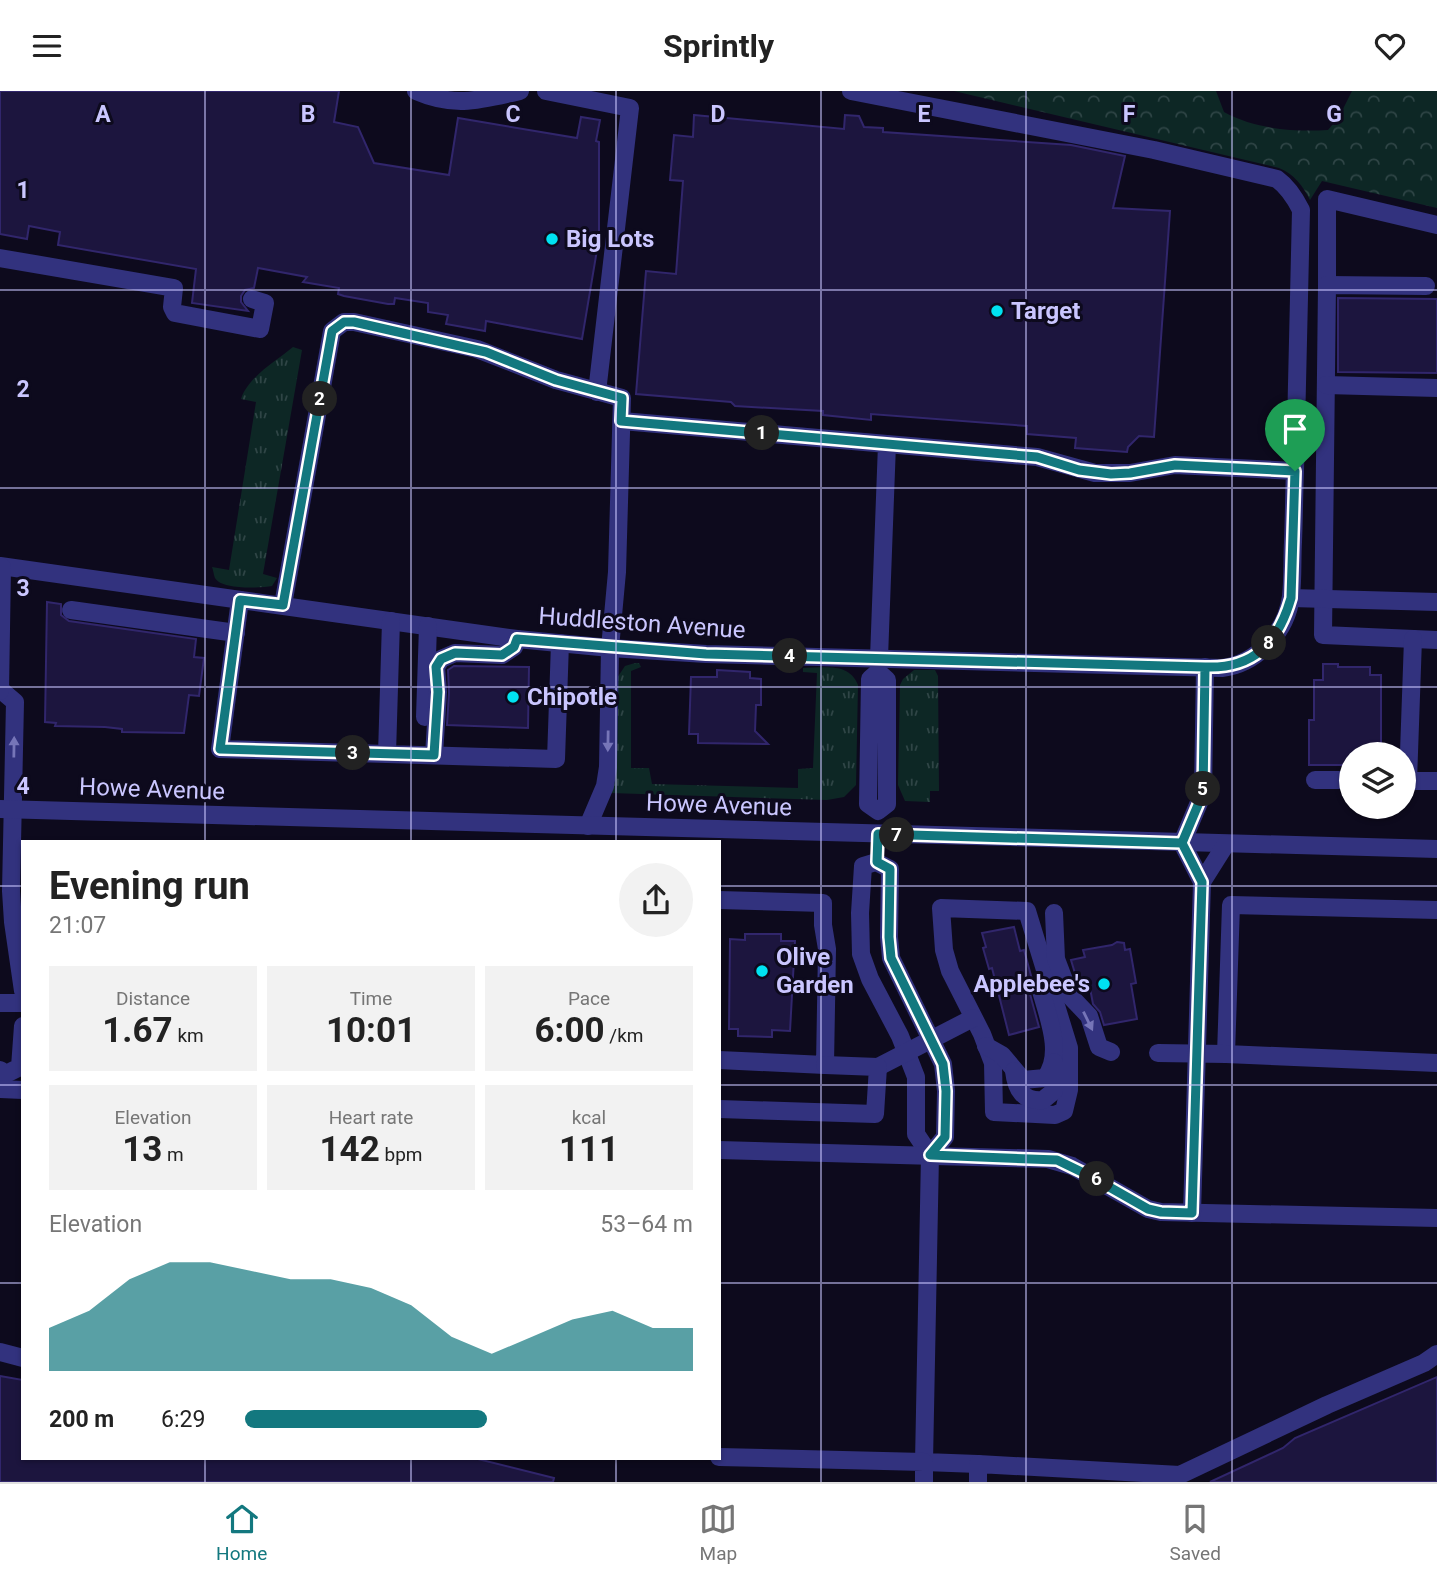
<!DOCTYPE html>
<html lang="en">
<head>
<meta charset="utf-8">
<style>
	:root { --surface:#fff; --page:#f2f2f2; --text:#222; --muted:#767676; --line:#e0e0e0; --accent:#13787f }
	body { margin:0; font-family:Roboto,sans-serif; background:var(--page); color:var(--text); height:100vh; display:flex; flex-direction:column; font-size:26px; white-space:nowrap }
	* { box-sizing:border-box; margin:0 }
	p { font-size:23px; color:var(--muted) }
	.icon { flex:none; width:38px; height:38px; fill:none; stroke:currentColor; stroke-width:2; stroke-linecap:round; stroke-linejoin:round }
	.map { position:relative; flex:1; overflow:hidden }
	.details { position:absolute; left:21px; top:749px; width:700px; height:620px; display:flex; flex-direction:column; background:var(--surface); border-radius:0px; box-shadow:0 2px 5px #0004 }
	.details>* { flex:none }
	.fabs { position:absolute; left:1339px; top:651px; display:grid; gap:14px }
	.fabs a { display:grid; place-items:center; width:77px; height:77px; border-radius:50%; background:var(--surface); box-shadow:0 2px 5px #0004; font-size:35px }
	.pin { position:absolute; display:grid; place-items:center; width:60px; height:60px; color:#fff; margin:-72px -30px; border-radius:50% 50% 50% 0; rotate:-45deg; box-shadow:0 0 7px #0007 }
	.pin .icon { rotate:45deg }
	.km { position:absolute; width:35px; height:35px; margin:-18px; border-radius:50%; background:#222; color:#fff; font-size:19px; line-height:35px; text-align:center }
	.round { display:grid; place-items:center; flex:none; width:74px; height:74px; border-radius:37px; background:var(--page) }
	.summary { display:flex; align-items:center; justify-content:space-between; height:119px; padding:0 28px }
	h1 { font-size:38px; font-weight:700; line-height:52px }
	.metrics { display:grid; grid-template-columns:repeat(3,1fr); gap:10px; height:119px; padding:7px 28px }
	.metrics div { display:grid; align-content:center; border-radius:0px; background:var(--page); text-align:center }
	.metrics b { font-size:35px; font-weight:700 }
	.metrics small { font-size:19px; font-weight:400 }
	.metrics p { font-size:19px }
	.chart { height:196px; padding:14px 28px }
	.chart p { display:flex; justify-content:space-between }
	.chart svg { width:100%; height:126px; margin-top:7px; fill:var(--accent); opacity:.7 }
	ul { padding:0 28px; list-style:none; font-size:23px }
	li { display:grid; grid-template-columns:112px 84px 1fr; align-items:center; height:52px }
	li i { height:18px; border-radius:9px; background:var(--accent) }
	header { display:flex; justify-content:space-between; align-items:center; height:91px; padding:0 28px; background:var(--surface); font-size:32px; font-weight:700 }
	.dock { display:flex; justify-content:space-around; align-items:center; height:98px; border-top:2px solid var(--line); background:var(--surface); font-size:19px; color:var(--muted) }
	.dock a { display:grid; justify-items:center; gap:4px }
	.dock .on { color:var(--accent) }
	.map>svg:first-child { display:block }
	.grass { fill:url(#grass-tufts) }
	.forest { fill:url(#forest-crowns) }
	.building { fill:#1c153e; stroke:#31266c; stroke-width:2 }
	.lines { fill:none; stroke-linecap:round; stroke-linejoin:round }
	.minor { stroke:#32327e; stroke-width:18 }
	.oneway { fill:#7675b8 }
	.route-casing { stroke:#fff; stroke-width:14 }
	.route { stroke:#13787f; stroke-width:9 }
	.grid { fill:none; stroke:#cac6ff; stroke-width:2; stroke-opacity:0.55 }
	.poi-dot { fill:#00e2f1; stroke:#0d0a1d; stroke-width:2.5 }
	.labels { text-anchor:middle; stroke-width:6; stroke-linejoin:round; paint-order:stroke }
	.poi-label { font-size:24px; font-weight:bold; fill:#cac6ff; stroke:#0d0a1d; text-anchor:start }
	.street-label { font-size:24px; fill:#cac6ff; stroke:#0d0a1d }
	.grid-label { font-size:23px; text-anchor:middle; font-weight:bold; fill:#cac6ff; stroke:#0d0a1d; stroke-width:6; stroke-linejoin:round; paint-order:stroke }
</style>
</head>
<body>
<header><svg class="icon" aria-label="menu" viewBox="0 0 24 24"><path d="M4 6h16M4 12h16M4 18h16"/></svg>Sprintly<svg class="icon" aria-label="heart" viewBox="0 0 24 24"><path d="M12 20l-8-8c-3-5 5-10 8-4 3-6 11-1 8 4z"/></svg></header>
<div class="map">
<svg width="1437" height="1391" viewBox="0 0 1437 1391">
	<defs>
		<pattern id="grass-tufts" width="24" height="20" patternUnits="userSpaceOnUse" patternTransform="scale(1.75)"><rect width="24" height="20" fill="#0d2725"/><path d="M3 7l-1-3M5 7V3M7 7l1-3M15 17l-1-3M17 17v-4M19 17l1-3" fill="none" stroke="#2f4546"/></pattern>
		<pattern id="forest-crowns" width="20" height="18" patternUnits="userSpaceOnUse" patternTransform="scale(1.75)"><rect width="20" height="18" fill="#0d2725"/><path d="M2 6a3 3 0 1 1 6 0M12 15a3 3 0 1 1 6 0" fill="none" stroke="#2f4546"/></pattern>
	</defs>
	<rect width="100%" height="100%" fill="#0d0a1d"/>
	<!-- grass -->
	<g class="grass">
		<path d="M 293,256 L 302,259 L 263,483 L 277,487 L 272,495 C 260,497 222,499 215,487 C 214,485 213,478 212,476 L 229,479 L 256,311 L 241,308 C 248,286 276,270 293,256 Z"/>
		<path d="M 635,572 L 639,572 L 641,576 L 631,580 L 631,677 L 649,677 L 652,693 L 798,697 L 798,678 L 813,677 L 817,582 L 803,581 L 803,577 C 824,577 849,571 858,594 L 856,694 L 844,706 L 827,709 L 611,702 L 615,590 L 625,575 Z"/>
		<path d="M 914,579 L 935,579 L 938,585 L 939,700 L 930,700 L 930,711 L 905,710 L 898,694 L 900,594 L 903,588 Z"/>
	</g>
	<!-- forest -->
	<path class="forest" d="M 954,0 L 1216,0 L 1224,21 C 1255,38 1293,41 1328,39 L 1339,26 L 1352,0 L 1437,0 L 1437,117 L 1322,90 L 1310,109 C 1303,95 1294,83 1279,77 Z"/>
	<!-- building -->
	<g class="building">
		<path d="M 0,0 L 339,0 L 334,31 L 358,36 L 374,72 L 449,84 L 458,27 L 577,47 L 581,26 L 600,29 L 596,50 L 599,51 L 599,147 L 582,248 L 486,230 L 485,240 L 446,233 L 448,224 L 428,221 L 428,212 L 395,207 L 394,213 L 388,213 L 344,205 L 338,203 L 339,197 L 303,191 L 307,186 L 258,177 L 254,197 L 245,199 L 241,205 L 241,211 L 248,220 L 192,212 L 196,178 L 58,154 L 60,141 L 29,135 L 27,148 L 0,143 Z"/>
		<path d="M 694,24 L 844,38 L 845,24 L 859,25 L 864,36 L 883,37 L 883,41 L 1071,54 L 1125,65 L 1113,117 L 1170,120 L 1154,346 L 1139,345 L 1128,356 L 1127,361 L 1075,357 L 1076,347 L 1027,343 L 1027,335 L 871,323 L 871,329 L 823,324 L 823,320 L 735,315 L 731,311 L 636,303 L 646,180 L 676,183 L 683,90 L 670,89 L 674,44 L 693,46 Z"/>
		<path d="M 1338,207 L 1437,208 L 1437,282 L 1338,281 Z"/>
		<path d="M 47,511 L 61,513 L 61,524 L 69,530 L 196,548 L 194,566 L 204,567 L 199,605 L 189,604 L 184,642 L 122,641 L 122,638 L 105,636 L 55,635 L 56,632 L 45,631 Z"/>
		<path d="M 1323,573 L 1338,573 L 1338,576 L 1370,576 L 1370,584 L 1381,584 L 1381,655 L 1364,655 L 1364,663 L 1351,663 L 1351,674 L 1309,674 L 1309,629 L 1314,629 L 1314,589 L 1323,589 Z"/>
		<path d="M 454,575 L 529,576 L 528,637 L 447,634 L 449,602 L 448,579 Z"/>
		<path d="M 717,579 L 750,581 L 750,587 L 761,588 L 761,614 L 756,614 L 755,640 L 768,653 L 698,652 L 698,643 L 689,643 L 691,586 L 717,586 Z"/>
		<path d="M 1014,836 L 1020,860 L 1024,859 L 1033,892 L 1030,903 L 1039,936 L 1009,944 L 992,877 L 989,878 L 983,857 L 986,856 L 982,842 Z"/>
		<path d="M 745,843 L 781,843 L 781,850 L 795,850 L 790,940 L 772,939 L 772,946 L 738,945 L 738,938 L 729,938 L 730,848 L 745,849 Z"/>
		<path d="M 1117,851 L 1124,852 L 1125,859 L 1130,858 L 1136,892 L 1131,893 L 1137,928 L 1104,934 L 1100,921 L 1093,913 L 1090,897 L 1080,899 L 1071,869 L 1085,866 L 1083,859 L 1112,854 Z"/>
		<path d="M 0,1285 L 23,1289 L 23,1367 L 474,1367 L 554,1387 L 553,1391 L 0,1391 Z"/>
		<path d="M 1437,1286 L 1437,1391 L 1210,1391 L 1283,1357 L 1295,1347 Z"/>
	</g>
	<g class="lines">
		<!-- minor -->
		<g class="minor">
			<path d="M 416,0 C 455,17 480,9 520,0"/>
			<path d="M 546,0 L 630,17 L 597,301"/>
			<path d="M 851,0 L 1154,59 L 1277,88 C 1288,96 1295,107 1301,119 L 1295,380"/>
			<path d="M 0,167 L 174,197 L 172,216 L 175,222 L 260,238 L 265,212 L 252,208"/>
			<path d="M 1327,194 L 1327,108 L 1437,134"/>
			<path d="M 1426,195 L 1327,194 L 1323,544 L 1437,549"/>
			<path d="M 1326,294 L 1437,297"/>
			<path d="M 622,330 L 887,353 L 879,567"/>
			<path d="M 0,475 L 517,548 L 610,557 L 706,563 L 1222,577 C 1257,573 1287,540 1291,505 C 1293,487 1292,468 1293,451 C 1294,427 1294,404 1295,380 L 1175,374 L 1130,382 L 1095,382 L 1037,366 L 887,353"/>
			<path d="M 1291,507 L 1437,511"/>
			<path d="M 240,509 L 220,658 L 387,663"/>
			<path d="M 283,514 L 332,240 L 344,231 L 354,231 L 477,258 L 556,289 L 622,307 L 617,481 L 610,557 L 608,676 L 605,695 L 588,735"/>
			<path d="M 71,519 L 236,542"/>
			<path d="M 391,530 L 387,663 L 556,668 L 560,552"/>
			<path d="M 1413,548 L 1408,690 L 1437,690"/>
			<path d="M 878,581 L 887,589 L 887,713 L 878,720 L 868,713 L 870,588 Z"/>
			<path d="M 1,599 L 15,611 L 11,800 L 13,831 L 23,900"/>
			<path d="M 0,600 L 2,476"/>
			<path d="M 425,626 L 428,535"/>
			<path d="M 434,664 L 438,601 L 436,576 L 441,568 L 455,562 L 502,564 L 514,556 L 517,548"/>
			<path d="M 1315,689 L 1351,689"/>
			<path d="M 0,718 L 1437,758"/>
			<path d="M 876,771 L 890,778 L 889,846 L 891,867 L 943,973 L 946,1000 L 945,1046 L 930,1064 L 916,1043 L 916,986 L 900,945 L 870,888 L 861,863 L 860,822 L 863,775 Z"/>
			<path d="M 1202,791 L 1226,753"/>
			<path d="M 719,809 L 823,812 L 823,834 L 827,858 L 825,974 L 719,969"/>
			<path d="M 941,817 L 1027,820 L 1069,957 L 1069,999 L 1064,1020 L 1055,1024 L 994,1021 L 993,972 L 982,943 L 950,880 L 944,859 Z"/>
			<path d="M 1437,819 L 1231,814 L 1226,963 L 1437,972"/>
			<path d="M 1054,822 L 1056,868 L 1070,905 L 1089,925 L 1099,956 L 1111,961"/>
			<path d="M 0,912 L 23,912"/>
			<path d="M 986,955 L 1002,964 L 1023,989 L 1045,987 C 1064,964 1048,926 1041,900"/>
			<path d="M 1158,962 L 1226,963"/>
			<path d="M 878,976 L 973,927"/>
			<path d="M 0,979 L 6,983 L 20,976 L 23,935"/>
			<path d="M 1014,980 C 1016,998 1023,1011 1043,1009 L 1054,1000 L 1054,971"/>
			<path d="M 0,998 L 23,999"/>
			<path d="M 719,1018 L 875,1023 L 878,976 L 825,974"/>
			<path d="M 719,1059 L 1048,1068 L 1072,1075 L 1148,1118 L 1161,1121 L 1437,1127"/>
			<path d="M 930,1064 L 924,1371 L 978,1373"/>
			<path d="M 1192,1122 L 1202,791 L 1182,752 L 1203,702 L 1205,576"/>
			<path d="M 0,1261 L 23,1267"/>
			<path d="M 719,1366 L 924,1371 L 924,1391"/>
			<path d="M 978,1391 L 978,1373 L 1180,1384 L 1327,1314 L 1424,1272 L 1437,1263"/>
		</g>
	</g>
	<!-- one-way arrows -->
	<defs><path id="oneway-solid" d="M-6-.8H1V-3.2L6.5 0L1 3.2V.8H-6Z" transform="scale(1.75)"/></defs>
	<g class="oneway">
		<use href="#oneway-solid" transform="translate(608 650) rotate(91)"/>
		<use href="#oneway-solid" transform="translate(14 656) rotate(-89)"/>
		<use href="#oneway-solid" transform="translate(1088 930) rotate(64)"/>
	</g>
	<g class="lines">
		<defs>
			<path id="route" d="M 1295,380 L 1175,374 L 1130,382 L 1111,383 L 1079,379 L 1037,366 L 621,330 L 622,307 L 556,289 L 486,261 L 354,231 L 344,231 L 332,240 L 283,514 L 240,509 L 220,658 L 434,664 L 438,601 L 436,576 L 441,568 L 455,562 L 502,564 L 514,556 L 517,548 L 706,563 L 1205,576 L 1203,702 L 1182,752 L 1202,791 L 1192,1122 L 1161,1121 L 1148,1118 L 1090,1085 L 1057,1069 L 930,1064 L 945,1046 L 946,1000 L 943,973 L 891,867 L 889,846 L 890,778 L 877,771 L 878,743 L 1182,752 L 1203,702 L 1205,576 C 1254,578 1278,552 1291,507 L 1295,380"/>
		</defs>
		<!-- route casing -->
		<use href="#route" class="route-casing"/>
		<!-- route -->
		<use href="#route" class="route"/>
	</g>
	<!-- grid -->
	<path class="grid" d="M 205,0 L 205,751M 411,0 L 411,751M 616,0 L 616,751M 821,0 L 821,1391M 1026,0 L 1026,1391M 1232,0 L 1232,1391M 0,199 L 1437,199M 0,397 L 1437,397M 0,596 L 1437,596M 0,795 L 23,795M 719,795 L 1437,795M 0,994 L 23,994M 719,994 L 1437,994M 0,1192 L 23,1192M 719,1192 L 1437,1192M 205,1367 L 205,1391M 411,1367 L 411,1391M 616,1367 L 616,1391"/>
	<!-- markers -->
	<g class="poi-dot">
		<circle cx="552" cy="148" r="7"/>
		<circle cx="997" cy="220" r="7"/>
		<circle cx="513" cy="606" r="7"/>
		<circle cx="762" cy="880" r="7"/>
		<circle cx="1104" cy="893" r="7"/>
	</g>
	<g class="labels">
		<!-- poi labels -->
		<g class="poi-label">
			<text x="566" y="156">Big Lots</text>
			<text x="1011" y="228">Target</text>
			<text x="527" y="614">Chipotle</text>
			<text x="776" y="874">Olive<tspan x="776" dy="28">Garden</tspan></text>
			<text x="1090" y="901" text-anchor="end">Applebee's</text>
		</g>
		<!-- street labels -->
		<g class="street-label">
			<text transform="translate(642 532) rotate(4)" y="8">Huddleston Avenue</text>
			<text transform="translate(152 698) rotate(2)" y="8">Howe Avenue</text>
			<text transform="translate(719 714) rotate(2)" y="8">Howe Avenue</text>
		</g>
	</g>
	<g class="grid-label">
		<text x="103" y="31">A</text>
		<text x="308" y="31">B</text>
		<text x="513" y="31">C</text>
		<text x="718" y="31">D</text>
		<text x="924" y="31">E</text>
		<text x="1129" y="31">F</text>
		<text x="1334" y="31">G</text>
		<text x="23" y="107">1</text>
		<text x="23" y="306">2</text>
		<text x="23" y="505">3</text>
		<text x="23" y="703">4</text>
	</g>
</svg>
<div class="fabs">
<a><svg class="icon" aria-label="layers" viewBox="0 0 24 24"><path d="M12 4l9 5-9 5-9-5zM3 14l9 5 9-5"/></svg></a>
</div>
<div class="pin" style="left:1295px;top:380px;background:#1e9e55"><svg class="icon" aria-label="arrive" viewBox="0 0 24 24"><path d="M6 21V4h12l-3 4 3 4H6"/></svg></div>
<b class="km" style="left:762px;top:342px">1</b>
<b class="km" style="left:320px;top:308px">2</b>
<b class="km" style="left:353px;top:662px">3</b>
<b class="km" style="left:790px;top:565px">4</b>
<b class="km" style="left:1203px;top:698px">5</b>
<b class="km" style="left:1097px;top:1088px">6</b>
<b class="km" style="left:897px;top:744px">7</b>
<b class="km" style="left:1269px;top:552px">8</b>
<section class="details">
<div class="summary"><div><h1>Evening run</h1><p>21:07</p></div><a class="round"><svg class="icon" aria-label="share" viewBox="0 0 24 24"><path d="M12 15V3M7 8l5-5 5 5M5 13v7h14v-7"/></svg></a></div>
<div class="metrics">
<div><p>Distance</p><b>1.67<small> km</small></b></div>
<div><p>Time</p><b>10:01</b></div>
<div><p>Pace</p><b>6:00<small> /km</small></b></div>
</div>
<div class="metrics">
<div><p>Elevation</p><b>13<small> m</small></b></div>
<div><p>Heart rate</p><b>142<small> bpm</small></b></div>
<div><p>kcal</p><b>111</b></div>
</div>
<div class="chart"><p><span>Elevation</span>53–64 m</p>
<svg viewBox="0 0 160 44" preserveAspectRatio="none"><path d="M0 44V29L10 23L20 12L30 6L40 6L50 9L60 12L70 12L80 15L90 21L100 32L110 38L120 32L130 26L140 23L150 29L160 29V44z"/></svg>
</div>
<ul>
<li><b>200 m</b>6:29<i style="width:54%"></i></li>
</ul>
</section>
</div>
<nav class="dock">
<a class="on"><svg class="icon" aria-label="home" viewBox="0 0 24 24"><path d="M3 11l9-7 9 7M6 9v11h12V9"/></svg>Home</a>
<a><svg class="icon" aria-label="map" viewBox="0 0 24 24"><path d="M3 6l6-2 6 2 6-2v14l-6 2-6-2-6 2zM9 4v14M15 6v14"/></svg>Map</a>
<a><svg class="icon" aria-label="saved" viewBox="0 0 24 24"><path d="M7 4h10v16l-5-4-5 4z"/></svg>Saved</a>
</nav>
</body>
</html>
